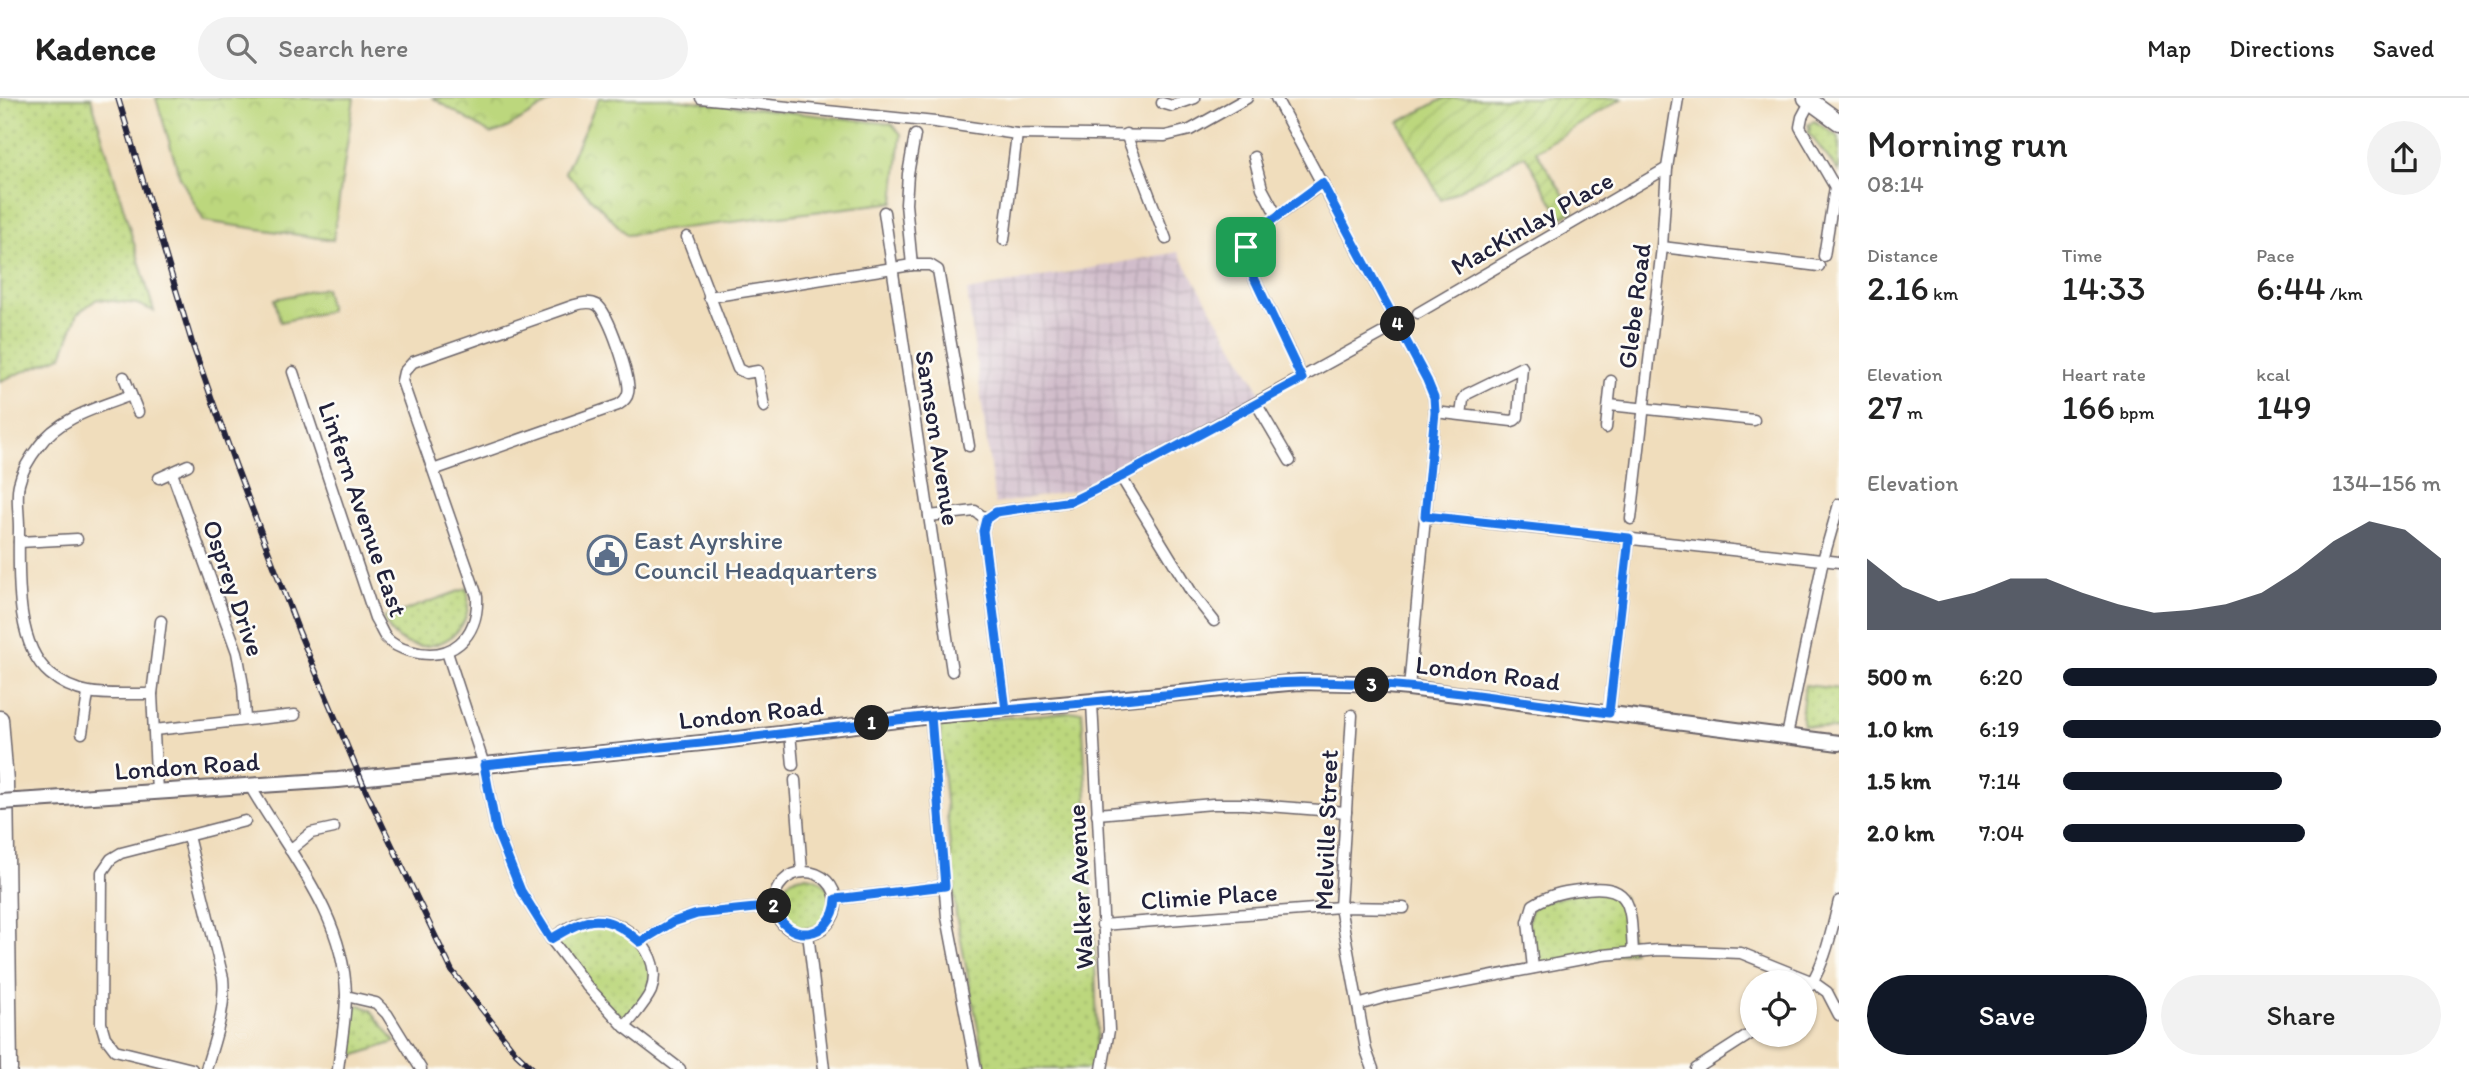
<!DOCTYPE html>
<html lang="en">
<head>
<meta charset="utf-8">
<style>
	:root { --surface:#fff; --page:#f2f2f2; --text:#222; --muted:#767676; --line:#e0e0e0; --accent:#111827 }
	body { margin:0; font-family:Itim,sans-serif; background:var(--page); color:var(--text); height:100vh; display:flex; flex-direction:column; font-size:26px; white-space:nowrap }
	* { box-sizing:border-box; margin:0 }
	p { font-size:23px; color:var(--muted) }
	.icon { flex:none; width:38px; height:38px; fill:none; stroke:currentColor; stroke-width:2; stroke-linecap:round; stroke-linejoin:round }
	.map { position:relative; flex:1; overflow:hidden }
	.side { display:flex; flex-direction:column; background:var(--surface); width:630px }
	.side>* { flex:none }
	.controls { position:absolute; left:1740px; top:872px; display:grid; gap:14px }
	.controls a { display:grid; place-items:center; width:77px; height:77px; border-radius:50%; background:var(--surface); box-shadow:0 2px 5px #0004; font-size:35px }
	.pin { position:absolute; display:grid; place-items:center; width:60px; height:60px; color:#fff; margin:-30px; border-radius:14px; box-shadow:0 4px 10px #0006 }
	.km { position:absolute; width:35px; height:35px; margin:-18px; border-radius:50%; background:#222; color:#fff; font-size:19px; line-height:35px; text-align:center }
	.round { display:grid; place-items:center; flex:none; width:74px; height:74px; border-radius:37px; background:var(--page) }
	.head { display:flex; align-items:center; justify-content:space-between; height:119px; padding:0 28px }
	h1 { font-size:38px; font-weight:600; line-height:52px }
	.figures { display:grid; grid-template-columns:repeat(3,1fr); gap:10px; height:119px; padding:7px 28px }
	.figures div { display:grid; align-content:center }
	.figures b { font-size:35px; font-weight:600 }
	.figures small { font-size:19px; font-weight:400 }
	.figures p { font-size:19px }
	.chart { height:196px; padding:14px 28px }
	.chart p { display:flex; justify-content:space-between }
	.chart svg { width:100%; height:126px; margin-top:7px; fill:var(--accent); opacity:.7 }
	.cta { display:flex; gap:14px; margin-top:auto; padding:14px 28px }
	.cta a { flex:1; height:80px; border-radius:42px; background:var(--accent); color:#fff; font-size:28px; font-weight:600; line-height:80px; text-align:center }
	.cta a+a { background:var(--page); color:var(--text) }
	ul { padding:0 28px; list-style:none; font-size:23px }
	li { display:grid; grid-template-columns:112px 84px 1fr; align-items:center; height:52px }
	li i { height:18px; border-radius:9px; background:var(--accent) }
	header { display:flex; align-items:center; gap:42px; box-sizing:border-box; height:98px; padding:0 35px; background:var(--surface); border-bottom:2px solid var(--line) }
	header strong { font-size:33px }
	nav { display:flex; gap:38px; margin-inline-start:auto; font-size:24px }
	.search { width:490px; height:63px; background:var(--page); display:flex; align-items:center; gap:18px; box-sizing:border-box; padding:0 24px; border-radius:38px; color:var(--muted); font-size:26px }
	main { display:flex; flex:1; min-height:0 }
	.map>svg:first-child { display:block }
	.industrial { fill:url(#industrial-grid) }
	.grass { fill:url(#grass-dots); stroke:#6f7c5c; stroke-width:2 }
	.park { fill:url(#park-crowns); stroke:#6f7c5c; stroke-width:2 }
	.garden { fill:url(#garden-furrows); stroke:#6f7c5c; stroke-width:2 }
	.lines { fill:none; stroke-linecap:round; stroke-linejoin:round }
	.minor-casing { stroke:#6a6368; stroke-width:13 }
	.secondary-casing { stroke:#6a6368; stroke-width:18 }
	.primary-casing { stroke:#6a6368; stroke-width:19 }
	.trunk-casing { stroke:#6a6368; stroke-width:19 }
	.minor { stroke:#fff; stroke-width:10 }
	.secondary { stroke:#fff; stroke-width:14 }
	.primary { stroke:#fff; stroke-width:16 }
	.trunk { stroke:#fff; stroke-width:16 }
	.rail-casing { stroke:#22223b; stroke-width:6 }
	.rail { stroke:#fdfcf7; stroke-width:3.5; stroke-dasharray:10; stroke-linecap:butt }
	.secondary-bridge-casing { stroke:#6a6368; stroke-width:18; stroke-linecap:butt }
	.secondary-bridge { stroke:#fff; stroke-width:14 }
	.route-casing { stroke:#fff; stroke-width:14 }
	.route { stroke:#1a73e8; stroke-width:9 }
	.labels { text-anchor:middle; stroke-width:5; stroke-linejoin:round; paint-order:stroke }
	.street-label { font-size:26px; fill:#22223b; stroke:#fdfcf7 }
	.service-label { font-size:26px; fill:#4e5e75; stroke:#fdfcf7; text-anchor:start }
</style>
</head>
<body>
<header>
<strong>Kadence</strong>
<div class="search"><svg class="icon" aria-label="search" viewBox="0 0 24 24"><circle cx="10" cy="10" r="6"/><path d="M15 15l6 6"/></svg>Search here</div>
<nav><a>Map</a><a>Directions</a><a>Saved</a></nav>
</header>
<main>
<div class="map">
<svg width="1839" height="971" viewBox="0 0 1839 971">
	<defs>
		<pattern id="industrial-grid" width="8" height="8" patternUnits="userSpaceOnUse" patternTransform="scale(1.75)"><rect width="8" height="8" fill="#d1bdcb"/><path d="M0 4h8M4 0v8" fill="none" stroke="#b3a2af"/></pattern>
		<pattern id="grass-dots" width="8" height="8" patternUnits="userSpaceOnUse" patternTransform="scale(1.75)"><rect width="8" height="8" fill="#bcd77d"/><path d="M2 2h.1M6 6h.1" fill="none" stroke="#a1b86d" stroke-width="1.8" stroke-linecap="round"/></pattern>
		<pattern id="park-crowns" width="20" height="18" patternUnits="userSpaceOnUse" patternTransform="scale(1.75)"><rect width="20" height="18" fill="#bcd77d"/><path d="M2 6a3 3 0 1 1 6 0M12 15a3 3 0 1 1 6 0" fill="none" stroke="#a1b86d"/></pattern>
		<pattern id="garden-furrows" width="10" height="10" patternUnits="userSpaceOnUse" patternTransform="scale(1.75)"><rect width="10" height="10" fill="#bcd77d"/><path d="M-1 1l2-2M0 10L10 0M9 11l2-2" fill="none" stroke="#a1b86d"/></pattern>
	</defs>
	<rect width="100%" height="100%" fill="#fdfcf7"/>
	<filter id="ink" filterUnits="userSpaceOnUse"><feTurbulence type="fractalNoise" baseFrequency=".0143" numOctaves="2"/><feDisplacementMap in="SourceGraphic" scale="14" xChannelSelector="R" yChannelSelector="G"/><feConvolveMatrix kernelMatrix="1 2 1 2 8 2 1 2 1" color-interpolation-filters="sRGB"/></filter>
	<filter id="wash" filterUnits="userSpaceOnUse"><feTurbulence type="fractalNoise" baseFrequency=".00686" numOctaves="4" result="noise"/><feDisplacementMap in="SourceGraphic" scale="28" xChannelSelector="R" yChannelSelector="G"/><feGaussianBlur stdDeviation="1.57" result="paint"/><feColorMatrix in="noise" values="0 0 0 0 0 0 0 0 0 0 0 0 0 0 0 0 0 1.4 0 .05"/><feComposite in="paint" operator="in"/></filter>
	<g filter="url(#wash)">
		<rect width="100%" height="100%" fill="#f0ddbc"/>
		<!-- industrial -->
		<path class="industrial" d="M 1178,154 L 1263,298 L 1082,391 L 995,406 L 967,193 Z"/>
		<!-- grass -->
		<g class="grass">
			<path d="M 0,0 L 91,0 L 154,213 L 137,206 L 97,201 L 78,215 L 62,258 L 0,283 Z"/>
			<path d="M 1814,23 L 1839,39 L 1839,74 L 1808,34 L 1810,31 L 1808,27 Z"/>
			<path d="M 467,490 C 480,552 398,568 384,520 Z"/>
			<path d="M 1805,587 L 1839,591 L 1839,632 L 1804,627 L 1801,618 Z"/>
			<path d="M 1082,613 L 1094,827 L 1097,936 L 1092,971 L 986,971 L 956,817 L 939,625 Z"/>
			<circle cx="805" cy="804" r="26"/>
			<path d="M 1598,789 L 1623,799 L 1633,854 L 1533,870 L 1528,824 L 1533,807 Z"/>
			<path d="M 576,825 L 622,828 L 648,856 L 652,891 L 625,929 L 551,841 Z"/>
			<path d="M 360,907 L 371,912 L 395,944 L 344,961 L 350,910 Z"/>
		</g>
		<!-- park -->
		<g class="park">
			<path d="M 156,0 L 354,0 L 333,142 L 204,123 L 180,79 Z"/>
			<path d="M 433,0 L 557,0 L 505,31 L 491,36 Z"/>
			<path d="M 599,0 L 667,0 L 892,26 L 901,36 L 894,104 L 627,137 L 565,74 Z"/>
			<path d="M 325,190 L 330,213 L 280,224 L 275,201 Z"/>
		</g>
		<!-- garden -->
		<path class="garden" d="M 1445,0 L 1623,0 L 1536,53 L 1574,113 L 1561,120 L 1525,57 L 1441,102 L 1399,24 Z"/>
	</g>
	<g filter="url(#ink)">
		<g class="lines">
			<defs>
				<g id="minor">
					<path d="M 701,0 L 935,24 L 1017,36 L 1165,38 L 1190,32 L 1247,0"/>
					<path d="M 1276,0 L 1427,282 L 1434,299 L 1435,314 L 1409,590"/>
					<path d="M 1810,4 L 1802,19 L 1800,29 L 1835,89 L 1839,89"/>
					<path d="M 1162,5 L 1172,8 L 1195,0"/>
					<path d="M 1126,36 L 1166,141"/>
					<path d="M 1254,59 L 1262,90 L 1277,118"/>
					<path d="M 884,114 L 952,573"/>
					<path d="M 687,139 L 738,271 L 746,275 L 758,273 L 764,309"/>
					<path d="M 1004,142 L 1017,36"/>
					<path d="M 1662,149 L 1819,168"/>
					<path d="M 1824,158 L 1835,89"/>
					<path d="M 912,167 L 906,106 L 908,76 L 915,37"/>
					<path d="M 709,199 L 912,167 L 930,167 L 938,172 L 969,348"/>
					<path d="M 1418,215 L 1667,70"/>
					<path d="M 293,274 L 375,520 C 379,526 382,535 386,540 C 392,546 402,551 410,553 C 451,565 479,539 477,498 L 402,283 L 404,274 L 413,264 L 575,207 C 582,205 590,203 597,207 C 608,213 632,283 628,295 C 627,301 623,304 618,307 L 433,372"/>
					<path d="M 124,279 L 138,314"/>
					<path d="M 1302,280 L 1248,167 L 1246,149 L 1260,131 L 1323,85"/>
					<path d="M 131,297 C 100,309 59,319 39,348 C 31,358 22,373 19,386 C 16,399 19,415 19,429 C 19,472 14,546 50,576 C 81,602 114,595 152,596"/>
					<path d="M 1256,305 L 1290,363"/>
					<path d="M 1609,307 L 1754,322"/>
					<path d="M 1435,314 L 1512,323 L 1515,322 L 1518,319 L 1522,269 L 1467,296 L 1463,302 L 1461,317"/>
					<path d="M 1606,330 L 1611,283"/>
					<path d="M 172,375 L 237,554 L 243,587 L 245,621"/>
					<path d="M 1121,379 L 1192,495 L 1214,523"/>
					<path d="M 159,380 L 188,367"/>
					<path d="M 929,418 L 975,413 L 986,421"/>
					<path d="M 1425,418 L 1839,464"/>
					<path d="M 986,421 L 996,414 L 1072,403 L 1121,379 L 1399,226"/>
					<path d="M 986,421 L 983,433 L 1006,612"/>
					<path d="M 1631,421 L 1662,149 L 1667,70 L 1678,0"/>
					<path d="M 19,444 L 77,441"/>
					<path d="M 447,554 L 484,667 L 496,731 L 521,793 L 551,841 L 587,888 L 625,929 L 680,971"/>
					<path d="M 1092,605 L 1109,932 L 1102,971"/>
					<path d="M 1609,615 L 1629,440"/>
					<path d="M 1352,617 L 1340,809 L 1366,952 L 1373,971"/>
					<path d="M 931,618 L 947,819 L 976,971"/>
					<path d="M 154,632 L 295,617"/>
					<path d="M 82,635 L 88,596"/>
					<path d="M 790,635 L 793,667"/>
					<path d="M 1787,638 L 1823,462 L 1839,406"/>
					<path d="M 795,682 L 802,774"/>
					<path d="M 250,688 C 288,754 344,816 346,896 C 346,920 341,947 338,971"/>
					<path d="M 157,694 L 152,596 L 161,523"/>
					<path d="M 1097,716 L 1213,706 L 1243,706 L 1346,714"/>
					<path d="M 188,738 L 223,880 C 226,912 215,940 206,971"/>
					<path d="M 290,752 L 311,735 L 334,730"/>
					<circle cx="805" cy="805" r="31"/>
					<path d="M 836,801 L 945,788"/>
					<path d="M 1102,827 L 1340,809 L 1404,810"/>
					<path d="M 808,835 L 824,971"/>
					<path d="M 551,841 C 563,833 575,824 590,822 C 625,818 665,857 651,893 C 645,906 634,917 625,929"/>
					<path d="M 640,844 L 673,824 L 697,816 L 774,808"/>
					<path d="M 1533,870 L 1528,824 L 1533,807 C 1549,797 1561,794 1579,792 C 1635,783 1630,810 1633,854"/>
					<path d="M 1804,896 C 1825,869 1831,835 1839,803"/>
					<path d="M 346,898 L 376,905 L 387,916 L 421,971"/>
					<path d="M 1358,907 L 1389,898 L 1603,857 L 1659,852 L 1741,855 L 1813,884 L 1827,894 L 1839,917"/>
					<path d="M 192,971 L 115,952 L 105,939 L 101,925 L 102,774 L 111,761 L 121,755 L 245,723"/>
					<path d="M 1696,971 L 1752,935"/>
				</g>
				<path id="secondary" d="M 33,702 L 338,682 L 721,643 L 931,618 L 1299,584 L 1353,585 L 1409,590 L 1839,645"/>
				<path id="primary" d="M 1806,0 L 1839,24"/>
				<path id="trunk" d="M 0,621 L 5,684 L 9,971"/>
			</defs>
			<!-- minor casing -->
			<use href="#minor" class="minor-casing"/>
			<!-- secondary casing -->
			<use href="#secondary" class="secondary-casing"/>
			<!-- primary casing -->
			<use href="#primary" class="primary-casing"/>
			<!-- trunk casing -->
			<use href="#trunk" class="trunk-casing"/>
			<!-- minor -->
			<use href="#minor" class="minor"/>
			<!-- secondary -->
			<use href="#secondary" class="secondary"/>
			<!-- primary -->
			<use href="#primary" class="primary"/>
			<!-- trunk -->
			<use href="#trunk" class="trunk"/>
			<defs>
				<path id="rail" d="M 118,0 L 193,248 L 235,366 L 299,534 L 366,693 L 452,873 L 516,955 L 533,971"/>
			</defs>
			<!-- rail casing -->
			<use href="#rail" class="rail-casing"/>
			<!-- rail -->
			<use href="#rail" class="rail"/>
			<defs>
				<path id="secondary-bridge" d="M 0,704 L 33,702"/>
			</defs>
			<!-- secondary-bridge casing -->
			<use href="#secondary-bridge" class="secondary-bridge-casing"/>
			<!-- secondary-bridge -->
			<use href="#secondary-bridge" class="secondary-bridge"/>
		</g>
	</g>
	<g class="lines" filter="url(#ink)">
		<defs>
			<path id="route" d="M 1246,149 L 1248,167 L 1302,281 L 1121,379 L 1072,403 L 996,414 L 986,421 L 983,433 L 1006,612 L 931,618 L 721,643 L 484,667 L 496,731 L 521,793 L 551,841 C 589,818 604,813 640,844 L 673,824 L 697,816 L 774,808 C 785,848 834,842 836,801 L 945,788 L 931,618 C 1009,612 1087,605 1164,597 C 1210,593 1256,584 1302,584 C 1404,583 1507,602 1609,615 L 1629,440 L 1425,418 L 1435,314 L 1434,299 L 1427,282 L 1322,85 L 1260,131 L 1246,149"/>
		</defs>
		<!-- route casing -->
		<use href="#route" class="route-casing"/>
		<!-- route -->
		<use href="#route" class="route"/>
	</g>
	<!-- icons -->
	<defs>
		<symbol id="civic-ring" viewBox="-11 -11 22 22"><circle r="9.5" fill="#fdfcf7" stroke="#5c6f8a" stroke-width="1.5"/><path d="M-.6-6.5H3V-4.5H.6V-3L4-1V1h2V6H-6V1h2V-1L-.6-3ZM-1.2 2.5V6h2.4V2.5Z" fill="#5c6f8a"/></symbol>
	</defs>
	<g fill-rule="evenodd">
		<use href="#civic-ring" x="585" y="435" width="44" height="44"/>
	</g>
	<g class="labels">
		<!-- street labels -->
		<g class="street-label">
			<text transform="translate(1532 125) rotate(-30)" y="9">MacKinlay Place</text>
			<text transform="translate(1634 208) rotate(-83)" y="9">Glebe Road</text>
			<text transform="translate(938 340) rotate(81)" y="9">Samson Avenue</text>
			<text transform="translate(363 411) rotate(71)" y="9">Linfern Avenue East</text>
			<text transform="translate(234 490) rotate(71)" y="9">Osprey Drive</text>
			<text transform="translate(1488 575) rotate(7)" y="9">London Road</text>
			<text transform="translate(751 615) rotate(-6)" y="9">London Road</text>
			<text transform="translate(187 668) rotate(-4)" y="9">London Road</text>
			<text transform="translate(1326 732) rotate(-88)" y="9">Melville Street</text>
			<text transform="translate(1080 789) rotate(-93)" y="9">Walker Avenue</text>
			<text transform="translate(1209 798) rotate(-4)" y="9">Climie Place</text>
		</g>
		<!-- service labels -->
		<g class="service-label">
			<text x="634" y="451">East Ayrshire<tspan x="634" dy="30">Council Headquarters</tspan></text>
		</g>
	</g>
</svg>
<div class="controls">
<a><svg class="icon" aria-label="locate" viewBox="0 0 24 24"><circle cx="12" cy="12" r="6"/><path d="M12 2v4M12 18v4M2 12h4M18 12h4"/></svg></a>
</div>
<div class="pin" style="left:1246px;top:149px;background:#1e9e55"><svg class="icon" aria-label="arrive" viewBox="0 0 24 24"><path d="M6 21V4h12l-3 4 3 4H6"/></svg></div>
<b class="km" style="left:872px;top:625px">1</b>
<b class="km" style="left:774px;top:808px">2</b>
<b class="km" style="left:1372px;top:587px">3</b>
<b class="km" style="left:1398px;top:226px">4</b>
</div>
<section class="side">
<div class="head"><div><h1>Morning run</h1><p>08:14</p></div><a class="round"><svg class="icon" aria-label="share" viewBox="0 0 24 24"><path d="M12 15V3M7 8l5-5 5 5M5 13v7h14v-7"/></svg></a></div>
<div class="figures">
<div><p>Distance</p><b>2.16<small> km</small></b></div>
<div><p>Time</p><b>14:33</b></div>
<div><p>Pace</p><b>6:44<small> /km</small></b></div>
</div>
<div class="figures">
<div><p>Elevation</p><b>27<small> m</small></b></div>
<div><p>Heart rate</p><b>166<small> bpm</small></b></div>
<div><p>kcal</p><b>149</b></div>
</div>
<div class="chart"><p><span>Elevation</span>134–156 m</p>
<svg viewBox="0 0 160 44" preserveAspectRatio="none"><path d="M0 44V19L10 29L20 34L30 31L40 26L50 26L60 31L70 35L80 38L90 37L100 35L110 31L120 23L130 13L140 6L150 9L160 19V44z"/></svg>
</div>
<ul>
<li><b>500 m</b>6:20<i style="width:99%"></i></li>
<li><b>1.0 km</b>6:19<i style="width:100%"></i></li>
<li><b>1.5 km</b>7:14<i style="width:58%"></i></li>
<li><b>2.0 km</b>7:04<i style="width:64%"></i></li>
</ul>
<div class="cta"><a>Save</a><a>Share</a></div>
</section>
</main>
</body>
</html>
